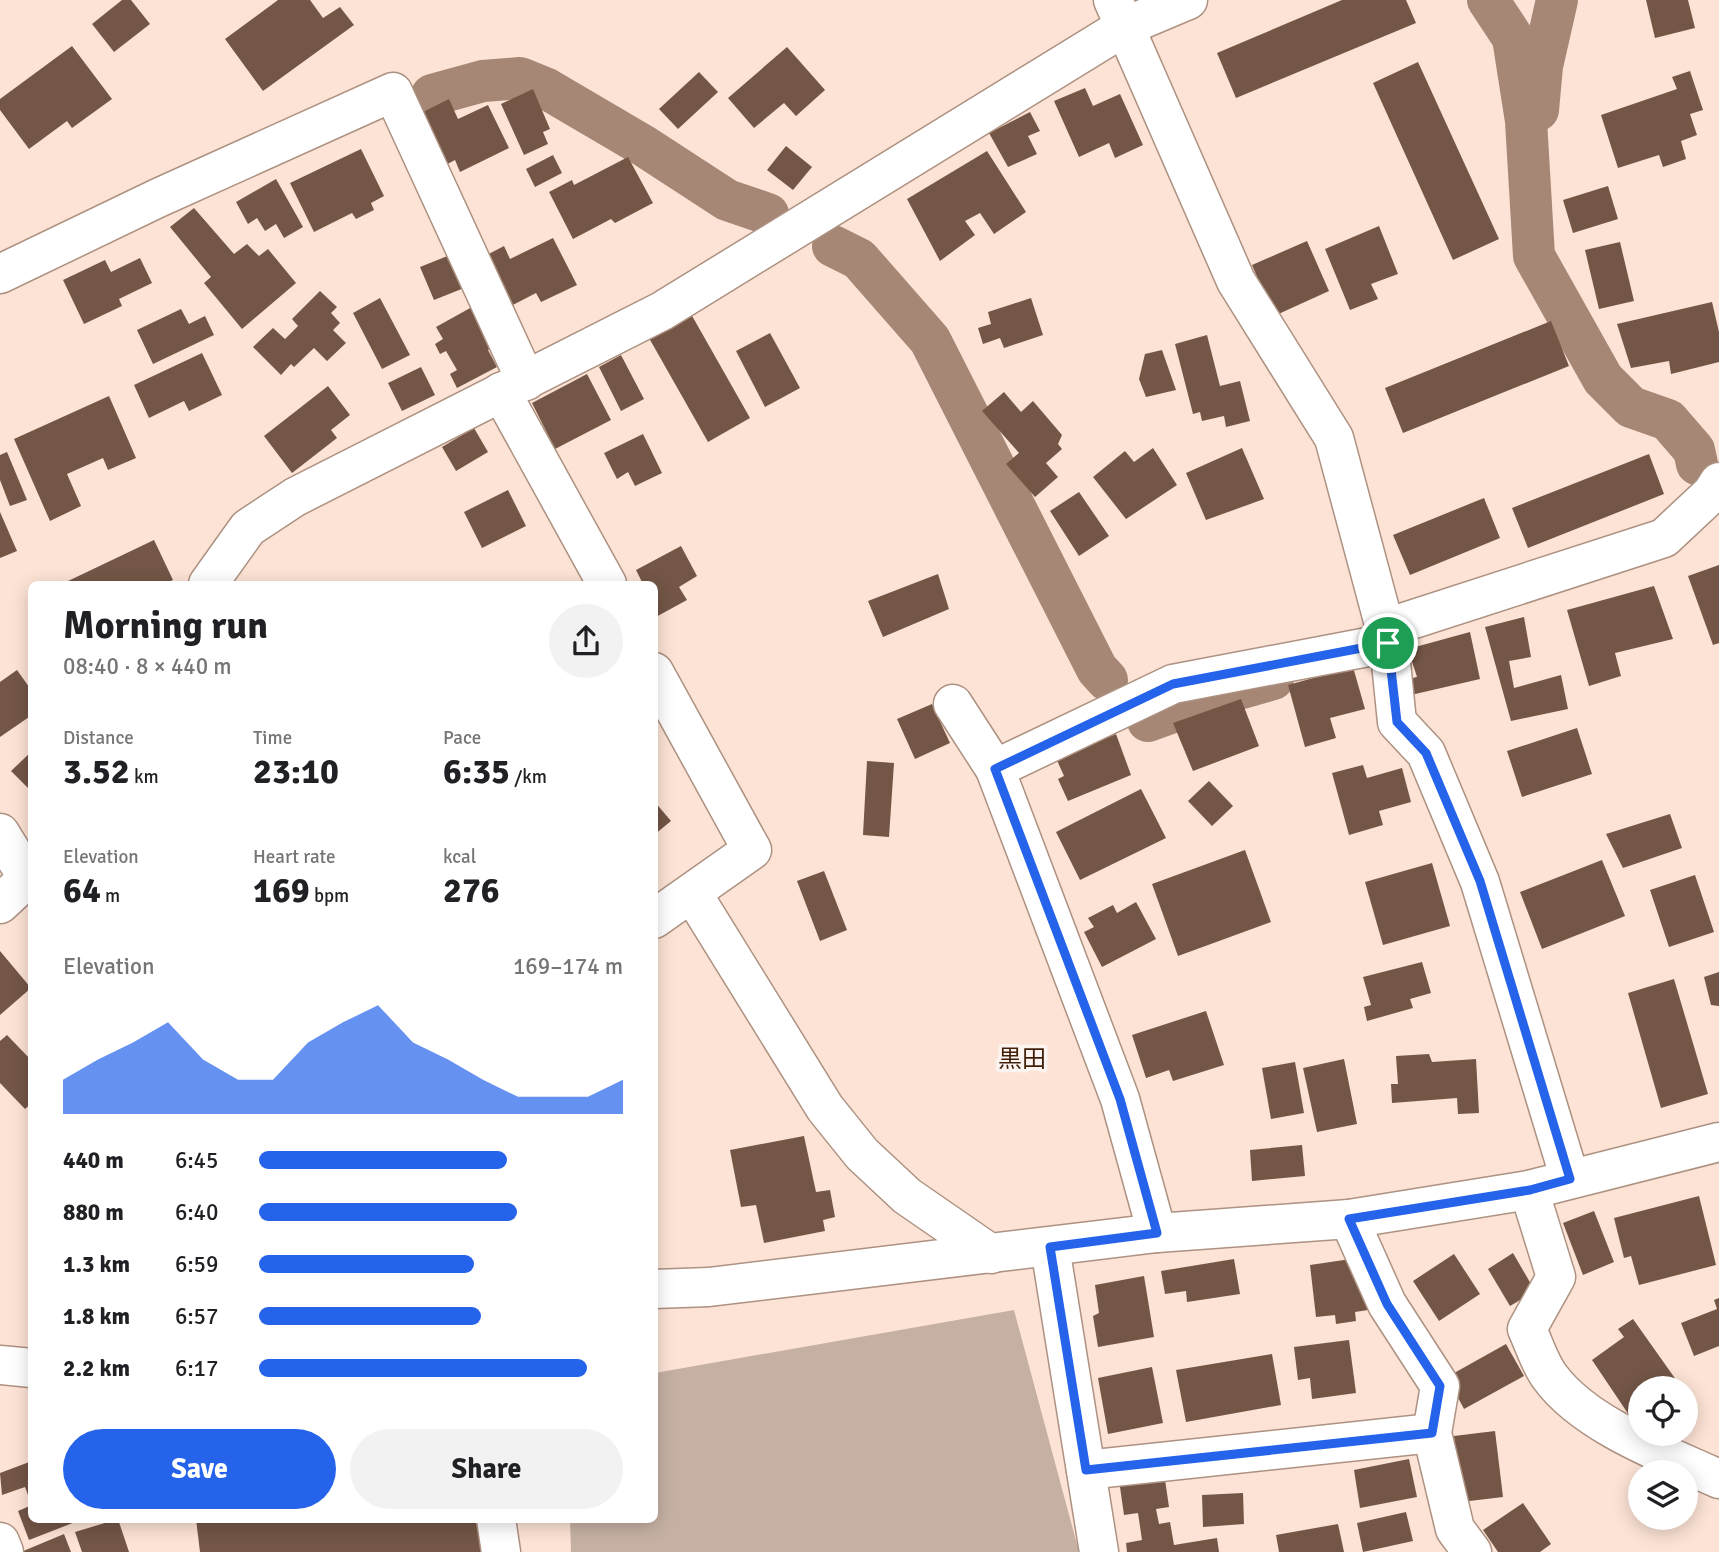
<!DOCTYPE html>
<html lang="en">
<head>
<meta charset="utf-8">
<style>
	:root { --surface:#fff; --page:#f2f2f2; --text:#202124; --muted:#757577; --accent:#2563eb }
	body { margin:0; font-family:Signika,"Noto Sans JP",sans-serif; background:var(--page); color:var(--text); height:100vh; display:flex; flex-direction:column; font-size:26px; white-space:nowrap }
	* { box-sizing:border-box; margin:0 }
	p { font-size:23px; color:var(--muted) }
	.icon { flex:none; width:38px; height:38px; fill:none; stroke:currentColor; stroke-width:2; stroke-linecap:round; stroke-linejoin:round }
	.map { position:relative; flex:1; overflow:hidden }
	.sheet { position:absolute; left:28px; top:581px; width:630px; height:942px; display:flex; flex-direction:column; background:var(--surface); border-radius:10px; box-shadow:0 4px 18px #0003 }
	.sheet>* { flex:none }
	.controls { position:absolute; left:1628px; top:1376px; display:grid; gap:14px }
	.controls a { display:grid; place-items:center; width:70px; height:70px; border-radius:50%; background:var(--surface); box-shadow:0 4px 18px #0003; font-size:35px }
	.pin { position:absolute; display:grid; place-items:center; width:60px; height:60px; color:#fff; margin:-30px; border:4px solid #fff; border-radius:50%; box-shadow:0 2px 7px #0007 }
	.round { display:grid; place-items:center; flex:none; width:74px; height:74px; border-radius:37px; background:var(--page) }
	.head { display:flex; align-items:center; justify-content:space-between; height:119px; padding:0 35px }
	h1 { font-size:38px; font-weight:800; line-height:52px }
	.figures { display:grid; grid-template-columns:repeat(3,1fr); gap:10px; height:119px; padding:7px 35px }
	.figures div { display:grid; align-content:center }
	.figures b { font-size:35px; font-weight:800 }
	.figures small { font-size:19px; font-weight:400 }
	.figures p { font-size:19px }
	.chart { height:196px; padding:14px 35px }
	.chart p { display:flex; justify-content:space-between }
	.chart svg { width:100%; height:126px; margin-top:7px; fill:var(--accent); opacity:.7 }
	.action { display:flex; gap:14px; margin-top:auto; padding:14px 35px }
	.action a { flex:1; height:80px; border-radius:42px; background:var(--accent); color:#fff; font-size:28px; font-weight:800; line-height:80px; text-align:center }
	.action a+a { background:var(--page); color:var(--text) }
	ul { padding:0 35px; list-style:none; font-size:23px }
	li { display:grid; grid-template-columns:112px 84px 1fr; align-items:center; height:52px }
	li i { height:18px; border-radius:9px; background:var(--accent) }
	.map>svg:first-child { display:block }
	.green { fill:#c6b0a4 }
	.lines { fill:none; stroke-linecap:round; stroke-linejoin:round }
	.canal { stroke:#a68776; stroke-width:42 }
	.building { fill:#735646 }
	.minor-casing { stroke:#ad9181; stroke-width:41 }
	.minor { stroke:#fff; stroke-width:38 }
	.route-casing { stroke:#fff; stroke-width:14 }
	.route { stroke:#2563eb; stroke-width:9 }
	.labels { text-anchor:middle; stroke-width:7; stroke-linejoin:round; paint-order:stroke }
	.quarter-label { font-size:24px; fill:#401f09; stroke:#fbf4f1 }
</style>
</head>
<body>
<div class="map">
<svg width="1719" height="1552" viewBox="0 0 1719 1552">
	<rect width="100%" height="100%" fill="#fce3d5"/>
	<!-- green -->
	<path class="green" d="M 1014,1310 L 1079,1552 L 571,1552 L 570,1519 L 654,1519 L 655,1373 Z"/>
	<g class="lines">
		<!-- canal -->
		<g class="canal">
			<path d="M 1488,0 L 1513,38 L 1526,121 L 1534,256 L 1603,379 L 1631,407 L 1668,420 L 1694,450 L 1697,464"/>
			<path d="M 432,95 L 483,81 L 520,78 L 547,89 L 644,146 L 727,200 L 768,214"/>
			<path d="M 1538,110 L 1542,66 L 1557,0"/>
			<path d="M 833,246 L 859,259 L 930,340 L 1097,669 L 1107,680"/>
			<path d="M 1148,721 L 1231,691 L 1273,679"/>
		</g>
	</g>
	<!-- building -->
	<g class="building">
		<path d="M 122,0 L 131,0 L 150,24 L 114,52 L 92,24 Z"/>
		<path d="M 278,0 L 310,0 L 323,18 L 340,7 L 354,25 L 263,91 L 225,39 Z"/>
		<path d="M 1342,0 L 1406,0 L 1416,23 L 1236,98 L 1217,53 Z"/>
		<path d="M 1646,0 L 1688,0 L 1695,28 L 1655,38 Z"/>
		<path d="M 72,46 L 112,99 L 72,128 L 67,121 L 29,149 L 0,110 L 0,99 Z"/>
		<path d="M 787,47 L 825,90 L 796,116 L 784,103 L 754,128 L 728,98 Z"/>
		<path d="M 1418,62 L 1499,239 L 1453,260 L 1373,83 Z"/>
		<path d="M 1690,71 L 1703,110 L 1690,114 L 1697,135 L 1681,141 L 1686,159 L 1663,167 L 1659,155 L 1618,168 L 1601,115 L 1677,89 L 1672,77 Z"/>
		<path d="M 699,72 L 718,92 L 678,129 L 659,109 Z"/>
		<path d="M 1085,88 L 1093,106 L 1120,94 L 1143,145 L 1115,158 L 1109,143 L 1079,157 L 1054,101 Z"/>
		<path d="M 533,89 L 550,129 L 543,132 L 548,144 L 524,155 L 501,104 Z"/>
		<path d="M 449,99 L 458,119 L 488,105 L 509,148 L 460,172 L 455,160 L 440,168 L 415,116 Z"/>
		<path d="M 1030,112 L 1040,131 L 1028,136 L 1037,154 L 1008,167 L 989,133 Z"/>
		<path d="M 786,146 L 812,167 L 793,190 L 767,170 Z"/>
		<path d="M 361,149 L 384,196 L 371,203 L 374,210 L 356,219 L 352,213 L 314,232 L 290,183 Z"/>
		<path d="M 987,151 L 1026,212 L 994,234 L 980,213 L 965,221 L 975,235 L 940,261 L 907,199 Z"/>
		<path d="M 553,155 L 562,173 L 535,187 L 526,169 Z"/>
		<path d="M 628,157 L 653,203 L 615,223 L 611,219 L 573,239 L 549,192 L 572,180 L 574,185 Z"/>
		<path d="M 276,179 L 303,227 L 284,238 L 276,224 L 265,231 L 257,218 L 248,224 L 236,202 Z"/>
		<path d="M 1608,186 L 1618,219 L 1573,233 L 1563,200 Z"/>
		<path d="M 194,208 L 234,254 L 247,244 L 259,256 L 268,249 L 296,283 L 242,329 L 204,283 L 211,277 L 170,227 Z"/>
		<path d="M 1379,226 L 1398,274 L 1371,284 L 1378,299 L 1350,310 L 1325,249 Z"/>
		<path d="M 553,238 L 577,285 L 541,302 L 536,293 L 505,309 L 481,258 L 504,246 L 510,259 Z"/>
		<path d="M 1307,241 L 1329,291 L 1274,316 L 1252,265 Z"/>
		<path d="M 1620,242 L 1634,301 L 1599,309 L 1585,250 Z"/>
		<path d="M 450,255 L 464,288 L 434,300 L 420,267 Z"/>
		<path d="M 140,258 L 152,283 L 119,299 L 122,306 L 84,324 L 63,280 L 105,260 L 111,272 Z"/>
		<path d="M 320,291 L 337,307 L 331,313 L 340,323 L 333,330 L 346,343 L 327,361 L 314,348 L 294,367 L 291,364 L 281,375 L 253,347 L 273,328 L 285,339 L 298,326 L 292,319 Z"/>
		<path d="M 380,298 L 410,355 L 382,369 L 353,313 Z"/>
		<path d="M 1031,298 L 1043,335 L 1004,348 L 1000,338 L 983,344 L 978,328 L 991,324 L 988,312 Z"/>
		<path d="M 1712,302 L 1719,332 L 1719,362 L 1671,374 L 1669,361 L 1631,368 L 1617,324 Z"/>
		<path d="M 472,307 L 494,346 L 488,350 L 497,367 L 457,388 L 450,374 L 457,370 L 446,351 L 440,354 L 435,344 L 443,339 L 436,327 Z"/>
		<path d="M 181,309 L 189,324 L 205,316 L 214,335 L 153,364 L 137,330 Z"/>
		<path d="M 691,314 L 750,418 L 708,442 L 649,338 Z"/>
		<path d="M 1551,321 L 1569,366 L 1403,433 L 1385,388 Z"/>
		<path d="M 770,333 L 800,388 L 765,407 L 736,351 Z"/>
		<path d="M 1207,335 L 1220,386 L 1240,381 L 1250,421 L 1226,427 L 1224,416 L 1202,421 L 1200,412 L 1193,414 L 1175,344 Z"/>
		<path d="M 1162,350 L 1176,390 L 1146,397 L 1139,379 L 1145,354 Z"/>
		<path d="M 202,353 L 222,395 L 189,411 L 184,401 L 149,418 L 134,385 Z"/>
		<path d="M 621,355 L 644,399 L 621,411 L 599,367 Z"/>
		<path d="M 421,367 L 435,395 L 402,411 L 388,383 Z"/>
		<path d="M 587,374 L 611,420 L 555,449 L 532,403 Z"/>
		<path d="M 328,386 L 350,415 L 331,430 L 337,438 L 292,473 L 264,436 Z"/>
		<path d="M 1004,392 L 1021,412 L 1033,401 L 1062,435 L 1058,444 L 1062,449 L 1046,463 L 1058,477 L 1035,497 L 1006,464 L 1019,453 L 982,411 Z"/>
		<path d="M 109,396 L 136,458 L 108,470 L 103,458 L 67,474 L 81,506 L 50,521 L 14,439 Z"/>
		<path d="M 474,428 L 488,452 L 456,471 L 442,447 Z"/>
		<path d="M 643,434 L 662,473 L 635,486 L 628,472 L 617,479 L 604,453 Z"/>
		<path d="M 1153,448 L 1177,485 L 1126,519 L 1093,477 L 1125,451 L 1134,462 Z"/>
		<path d="M 1242,448 L 1264,499 L 1206,520 L 1186,473 Z"/>
		<path d="M 7,452 L 27,500 L 10,506 L 0,480 L 0,455 Z"/>
		<path d="M 1649,454 L 1664,494 L 1528,548 L 1512,508 Z"/>
		<path d="M 508,490 L 526,526 L 482,548 L 464,512 Z"/>
		<path d="M 1079,492 L 1109,536 L 1079,556 L 1050,511 Z"/>
		<path d="M 1484,498 L 1500,538 L 1410,575 L 1393,535 Z"/>
		<path d="M 0,512 L 17,551 L 0,558 Z"/>
		<path d="M 154,540 L 173,580 L 164,584 L 68,584 L 66,582 Z"/>
		<path d="M 681,546 L 697,576 L 679,587 L 687,600 L 654,618 L 654,584 L 643,584 L 636,570 Z"/>
		<path d="M 1719,565 L 1719,643 L 1713,645 L 1688,576 Z"/>
		<path d="M 938,574 L 949,609 L 883,637 L 868,601 Z"/>
		<path d="M 1654,586 L 1673,639 L 1615,653 L 1621,676 L 1589,686 L 1567,610 Z"/>
		<path d="M 1524,617 L 1531,657 L 1509,661 L 1514,688 L 1561,675 L 1568,709 L 1511,721 L 1485,627 Z"/>
		<path d="M 1470,632 L 1480,679 L 1411,695 L 1408,679 L 1417,677 L 1408,649 Z"/>
		<path d="M 1353,667 L 1365,709 L 1330,718 L 1336,738 L 1305,747 L 1288,685 Z"/>
		<path d="M 17,670 L 32,691 L 32,715 L 0,737 L 0,682 Z"/>
		<path d="M 1241,699 L 1259,746 L 1193,771 L 1173,723 Z"/>
		<path d="M 932,704 L 950,743 L 915,759 L 897,719 Z"/>
		<path d="M 1577,728 L 1592,774 L 1522,797 L 1507,751 Z"/>
		<path d="M 1116,734 L 1131,775 L 1068,801 L 1058,779 L 1064,776 L 1056,758 Z"/>
		<path d="M 32,751 L 32,792 L 11,771 Z"/>
		<path d="M 867,761 L 894,763 L 889,837 L 863,835 Z"/>
		<path d="M 1363,765 L 1367,778 L 1402,768 L 1411,802 L 1379,811 L 1383,825 L 1349,835 L 1332,773 Z"/>
		<path d="M 1209,781 L 1233,806 L 1212,826 L 1188,801 Z"/>
		<path d="M 1141,789 L 1166,838 L 1080,880 L 1056,832 Z"/>
		<path d="M 654,801 L 671,821 L 654,835 Z"/>
		<path d="M 1670,814 L 1682,848 L 1623,868 L 1606,834 Z"/>
		<path d="M 1245,850 L 1271,922 L 1178,956 L 1152,884 Z"/>
		<path d="M 1602,860 L 1625,916 L 1542,949 L 1520,892 Z"/>
		<path d="M 1432,863 L 1450,926 L 1383,945 L 1365,882 Z"/>
		<path d="M 824,871 L 847,930 L 820,941 L 797,881 Z"/>
		<path d="M 1695,875 L 1714,932 L 1669,947 L 1650,890 Z"/>
		<path d="M 1136,902 L 1156,939 L 1102,967 L 1084,932 L 1094,927 L 1088,918 L 1113,905 L 1117,913 Z"/>
		<path d="M 0,951 L 31,988 L 0,1015 Z"/>
		<path d="M 1422,962 L 1431,993 L 1410,999 L 1413,1008 L 1367,1021 L 1364,1007 L 1371,1005 L 1363,977 Z"/>
		<path d="M 1719,972 L 1719,1006 L 1711,1005 L 1704,977 Z"/>
		<path d="M 1674,979 L 1708,1094 L 1661,1108 L 1628,993 Z"/>
		<path d="M 1206,1011 L 1224,1065 L 1173,1081 L 1169,1070 L 1146,1078 L 1132,1035 Z"/>
		<path d="M 7,1035 L 32,1061 L 32,1103 L 25,1109 L 0,1083 L 0,1041 Z"/>
		<path d="M 1429,1054 L 1432,1062 L 1476,1059 L 1479,1113 L 1458,1114 L 1457,1098 L 1392,1103 L 1391,1084 L 1398,1084 L 1396,1056 Z"/>
		<path d="M 1344,1059 L 1357,1124 L 1317,1132 L 1303,1068 Z"/>
		<path d="M 1295,1062 L 1304,1113 L 1271,1119 L 1262,1068 Z"/>
		<path d="M 804,1136 L 816,1192 L 830,1190 L 835,1217 L 823,1220 L 825,1231 L 764,1243 L 756,1205 L 741,1207 L 730,1150 Z"/>
		<path d="M 1302,1145 L 1305,1176 L 1252,1181 L 1250,1150 Z"/>
		<path d="M 1699,1196 L 1716,1265 L 1639,1285 L 1631,1256 L 1624,1258 L 1614,1218 Z"/>
		<path d="M 1594,1211 L 1614,1262 L 1583,1275 L 1563,1223 Z"/>
		<path d="M 1513,1253 L 1535,1291 L 1510,1306 L 1488,1269 Z"/>
		<path d="M 1454,1254 L 1480,1294 L 1439,1321 L 1413,1281 Z"/>
		<path d="M 1234,1259 L 1240,1294 L 1187,1302 L 1186,1291 L 1165,1294 L 1161,1271 Z"/>
		<path d="M 1351,1259 L 1363,1273 L 1368,1310 L 1355,1312 L 1356,1321 L 1336,1324 L 1335,1315 L 1316,1317 L 1310,1265 Z"/>
		<path d="M 1144,1276 L 1154,1337 L 1098,1347 L 1093,1316 L 1099,1313 L 1095,1285 Z"/>
		<path d="M 1719,1298 L 1719,1346 L 1694,1356 L 1681,1323 L 1717,1309 L 1714,1300 Z"/>
		<path d="M 1633,1319 L 1679,1384 L 1674,1388 L 1640,1388 L 1640,1412 L 1631,1418 L 1592,1360 L 1624,1337 L 1618,1329 Z"/>
		<path d="M 1349,1340 L 1356,1393 L 1312,1399 L 1310,1378 L 1298,1380 L 1294,1347 Z"/>
		<path d="M 1506,1344 L 1524,1376 L 1464,1409 L 1447,1377 Z"/>
		<path d="M 1272,1354 L 1281,1405 L 1186,1422 L 1176,1370 Z"/>
		<path d="M 1152,1367 L 1163,1423 L 1108,1434 L 1098,1378 Z"/>
		<path d="M 1495,1431 L 1503,1497 L 1461,1502 L 1454,1436 Z"/>
		<path d="M 1409,1459 L 1417,1497 L 1360,1508 L 1354,1470 Z"/>
		<path d="M 32,1461 L 32,1494 L 28,1495 L 25,1487 L 2,1495 L 0,1473 Z"/>
		<path d="M 1164,1473 L 1169,1507 L 1156,1509 L 1159,1524 L 1170,1522 L 1174,1545 L 1217,1538 L 1219,1552 L 1127,1552 L 1126,1543 L 1142,1540 L 1138,1513 L 1124,1515 L 1119,1480 Z"/>
		<path d="M 1243,1493 L 1244,1524 L 1203,1527 L 1202,1495 Z"/>
		<path d="M 1523,1503 L 1551,1544 L 1540,1552 L 1498,1552 L 1483,1530 Z"/>
		<path d="M 32,1505 L 32,1519 L 83,1519 L 29,1540 L 18,1511 Z"/>
		<path d="M 1406,1512 L 1413,1541 L 1363,1552 L 1357,1523 Z"/>
		<path d="M 118,1519 L 129,1552 L 82,1552 L 75,1532 Z"/>
		<path d="M 196,1519 L 479,1519 L 484,1552 L 200,1552 Z"/>
		<path d="M 1338,1524 L 1344,1552 L 1279,1552 L 1276,1535 Z"/>
		<path d="M 64,1534 L 71,1552 L 21,1552 Z"/>
	</g>
	<g class="lines">
		<defs>
			<g id="minor">
				<path d="M 1113,0 L 1236,281 L 1334,438 L 1389,643 L 1397,722 L 1426,753 L 1480,882 L 1570,1179"/>
				<path d="M 0,274 L 158,198 L 393,92 L 526,381"/>
				<path d="M 501,392 L 607,584"/>
				<path d="M 208,584 L 248,528 L 295,497 L 662,311 L 1124,27 L 1188,0"/>
				<path d="M 1383,629 L 1664,538 L 1712,493 L 1719,482"/>
				<path d="M 654,672 L 752,850 L 654,919"/>
				<path d="M 953,704 L 995,769"/>
				<path d="M 0,833 L 32,885"/>
				<path d="M 692,893 L 825,1108 L 862,1154 L 907,1196 L 991,1254"/>
				<path d="M 0,904 L 32,874"/>
				<path d="M 1529,1190 L 1556,1277 L 1527,1329 C 1534,1344 1540,1364 1550,1377 C 1585,1425 1666,1455 1719,1479"/>
				<path d="M 1349,1219 L 1387,1304 L 1440,1386 L 1432,1433 L 1455,1529 L 1472,1552"/>
				<path d="M 1157,1233 L 1120,1099 L 995,769 L 1173,684 L 1389,643"/>
				<path d="M 1050,1247 L 1099,1552"/>
				<path d="M 654,1289 L 709,1287 L 1157,1233 L 1349,1219 L 1529,1190 L 1719,1142"/>
				<path d="M 0,1365 L 32,1368"/>
				<path d="M 1086,1470 L 1432,1433"/>
				<path d="M 496,1519 L 501,1552"/>
				<path d="M 0,1542 L 4,1552"/>
			</g>
		</defs>
		<!-- minor casing -->
		<use href="#minor" class="minor-casing"/>
		<!-- minor -->
		<use href="#minor" class="minor"/>
	</g>
	<g class="lines">
		<defs>
			<path id="route" d="M 1388,643 L 1397,722 L 1426,753 L 1480,881 L 1570,1179 L 1530,1190 L 1349,1219 L 1387,1304 L 1440,1386 L 1432,1433 L 1086,1470 L 1050,1247 L 1157,1233 L 1120,1099 L 995,769 L 1173,684 Z"/>
		</defs>
		<!-- route casing -->
		<use href="#route" class="route-casing"/>
		<!-- route -->
		<use href="#route" class="route"/>
	</g>
	<g class="labels">
		<!-- quarter labels -->
		<g class="quarter-label">
			<text x="1022" y="1067">黒田</text>
		</g>
	</g>
</svg>
<div class="controls">
<a><svg class="icon" aria-label="locate" viewBox="0 0 24 24"><circle cx="12" cy="12" r="6"/><path d="M12 2v4M12 18v4M2 12h4M18 12h4"/></svg></a>
<a><svg class="icon" aria-label="layers" viewBox="0 0 24 24"><path d="M12 4l9 5-9 5-9-5zM3 14l9 5 9-5"/></svg></a>
</div>
<div class="pin" style="left:1388px;top:643px;background:#1e9e55"><svg class="icon" aria-label="arrive" viewBox="0 0 24 24"><path d="M6 21V4h12l-3 4 3 4H6"/></svg></div>
<section class="sheet">
<div class="head"><div><h1>Morning run</h1><p>08:40 · 8 × 440 m</p></div><a class="round"><svg class="icon" aria-label="share" viewBox="0 0 24 24"><path d="M12 15V3M7 8l5-5 5 5M5 13v7h14v-7"/></svg></a></div>
<div class="figures">
<div><p>Distance</p><b>3.52<small> km</small></b></div>
<div><p>Time</p><b>23:10</b></div>
<div><p>Pace</p><b>6:35<small> /km</small></b></div>
</div>
<div class="figures">
<div><p>Elevation</p><b>64<small> m</small></b></div>
<div><p>Heart rate</p><b>169<small> bpm</small></b></div>
<div><p>kcal</p><b>276</b></div>
</div>
<div class="chart"><p><span>Elevation</span>169–174 m</p>
<svg viewBox="0 0 160 44" preserveAspectRatio="none"><path d="M0 44V32L10 25L20 19L30 12L40 25L50 32L60 32L70 19L80 12L90 6L100 19L110 25L120 32L130 38L140 38L150 38L160 32V44z"/></svg>
</div>
<ul>
<li><b>440 m</b>6:45<i style="width:68%"></i></li>
<li><b>880 m</b>6:40<i style="width:71%"></i></li>
<li><b>1.3 km</b>6:59<i style="width:59%"></i></li>
<li><b>1.8 km</b>6:57<i style="width:61%"></i></li>
<li><b>2.2 km</b>6:17<i style="width:90%"></i></li>
</ul>
<div class="action"><a>Save</a><a>Share</a></div>
</section>
</div>
</body>
</html>
